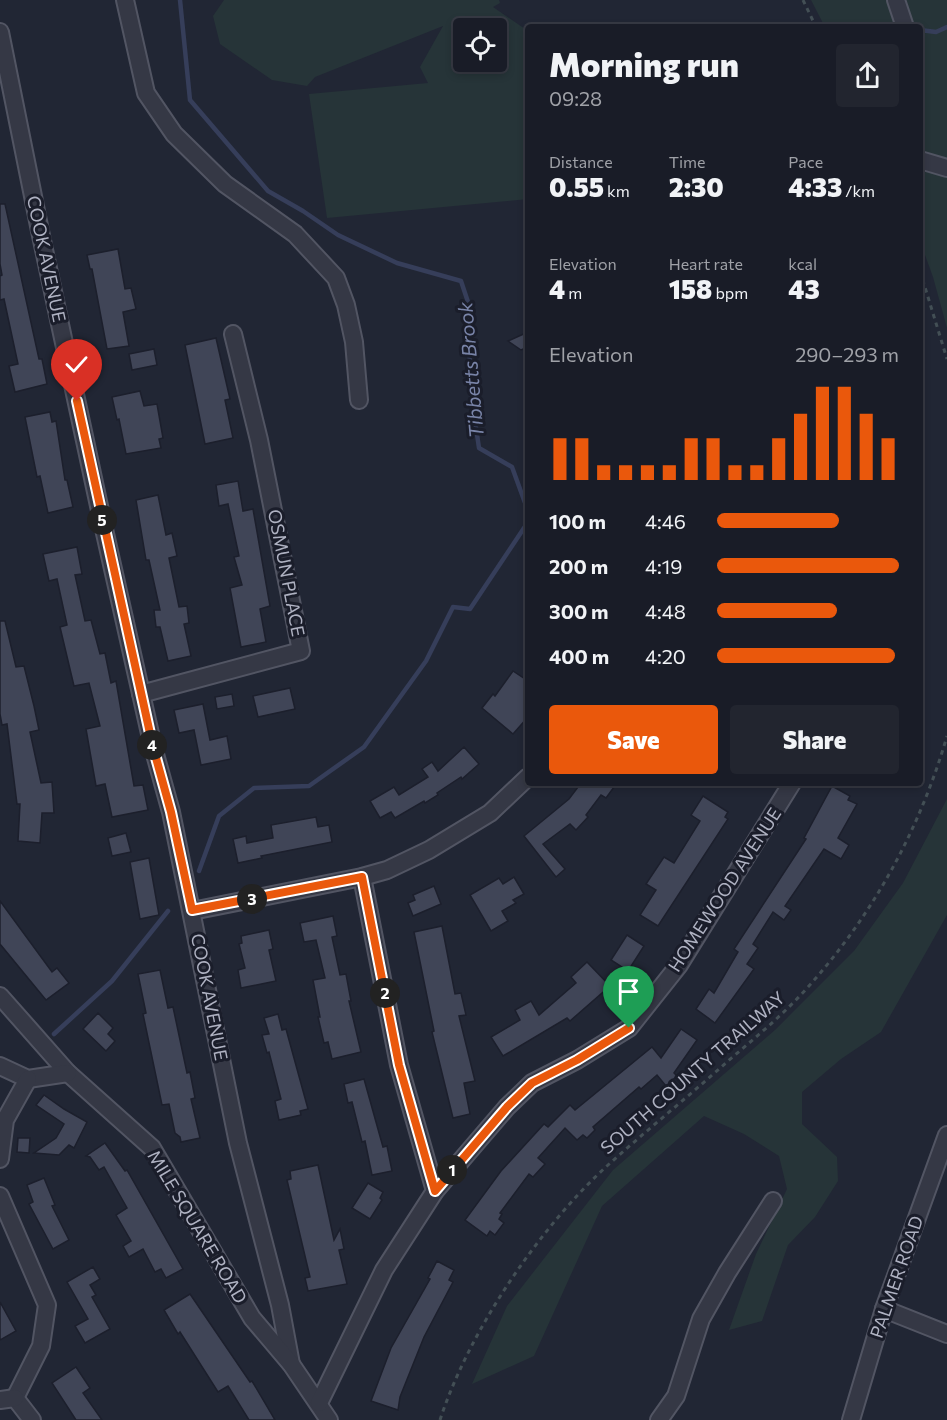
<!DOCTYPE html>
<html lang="en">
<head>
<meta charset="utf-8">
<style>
	:root { --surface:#191c27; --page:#22252f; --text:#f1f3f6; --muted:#9fa1a7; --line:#373a44; --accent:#ea580c }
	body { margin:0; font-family:Commissioner,sans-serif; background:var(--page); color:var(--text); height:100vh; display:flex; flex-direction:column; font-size:22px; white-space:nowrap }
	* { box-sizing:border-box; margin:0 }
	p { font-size:20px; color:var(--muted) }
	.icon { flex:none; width:33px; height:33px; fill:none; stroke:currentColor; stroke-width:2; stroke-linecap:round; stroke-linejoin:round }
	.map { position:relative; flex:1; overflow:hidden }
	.details { position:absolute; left:525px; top:24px; width:398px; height:762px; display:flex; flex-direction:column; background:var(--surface); border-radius:6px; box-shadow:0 3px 9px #0003,0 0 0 2px var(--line) }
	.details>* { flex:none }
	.tools { position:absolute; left:453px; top:18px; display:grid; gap:12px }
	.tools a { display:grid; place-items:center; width:54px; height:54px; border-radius:6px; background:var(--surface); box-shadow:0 3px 9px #0003,0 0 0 2px var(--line); font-size:30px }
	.pin { position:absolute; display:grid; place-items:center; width:51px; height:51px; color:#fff; margin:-62px -26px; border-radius:50% 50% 50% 0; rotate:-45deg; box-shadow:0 0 6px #0007 }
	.pin .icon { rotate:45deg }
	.km { position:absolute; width:30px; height:30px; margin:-15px; border-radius:50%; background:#222; color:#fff; font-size:16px; line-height:30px; text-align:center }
	.round { display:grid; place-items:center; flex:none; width:63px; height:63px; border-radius:6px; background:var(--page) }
	.overview { display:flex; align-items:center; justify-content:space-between; height:102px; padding:0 24px }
	h1 { font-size:33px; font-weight:800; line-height:45px }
	.stats { display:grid; grid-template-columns:repeat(3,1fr); gap:9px; height:102px; padding:6px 24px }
	.stats div { display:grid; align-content:center }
	.stats b { font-size:26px; font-weight:800 }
	.stats small { font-size:16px; font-weight:400 }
	.stats p { font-size:16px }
	.chart { height:168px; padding:12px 24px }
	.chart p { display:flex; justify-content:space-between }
	.chart svg { width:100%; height:108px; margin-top:6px; stroke:var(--accent); stroke-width:6 }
	.button { display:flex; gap:12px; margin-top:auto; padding:12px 24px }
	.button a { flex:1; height:69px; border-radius:6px; background:var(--accent); color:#fff; font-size:24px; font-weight:800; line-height:69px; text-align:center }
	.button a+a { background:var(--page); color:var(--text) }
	ul { padding:0 24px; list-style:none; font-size:20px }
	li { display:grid; grid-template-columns:96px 72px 1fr; align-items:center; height:45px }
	li i { height:15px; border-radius:8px; background:var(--accent) }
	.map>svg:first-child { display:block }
	.green { fill:#263438; fill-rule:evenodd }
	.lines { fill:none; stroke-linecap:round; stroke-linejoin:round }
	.stream { stroke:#363e5a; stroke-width:4.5 }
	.building { fill:#404557; stroke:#1c1f2c; stroke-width:1.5 }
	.minor-casing { stroke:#525563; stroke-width:20 }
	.path { stroke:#434f55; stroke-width:3; stroke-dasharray:4.5 4.5; stroke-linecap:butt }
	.minor { stroke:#353845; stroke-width:16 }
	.route-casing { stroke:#fff; stroke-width:12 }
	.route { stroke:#ea580c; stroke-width:8 }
	.labels { text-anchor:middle; stroke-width:6; stroke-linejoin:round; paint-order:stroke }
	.street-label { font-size:18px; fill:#afb2c2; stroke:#1a1d2a }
	.water-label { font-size:20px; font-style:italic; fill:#7984a8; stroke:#1a1d2a }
</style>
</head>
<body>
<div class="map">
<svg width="947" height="1420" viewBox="0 0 947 1420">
	<rect width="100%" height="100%" fill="#212634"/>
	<!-- green -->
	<g class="green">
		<path d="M 224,0 L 499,0 L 500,3 L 493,7 L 528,31 L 528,113 L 524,118 L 528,154 L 528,199 L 327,218 L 309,94 L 428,83 L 420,67 L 443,26 L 315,77 L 307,86 L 272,80 L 220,44 L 213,16 ZM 464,28 L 496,28 L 496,62 L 464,62 Z"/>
		<path d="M 811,0 L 947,0 L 947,328 L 933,277 L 920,241 L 920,27 L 825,27 Z"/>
		<path d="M 947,799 L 947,915 L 881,1032 L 841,1059 L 802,1092 L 802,1124 L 837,1157 L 838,1181 L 815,1217 L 788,1245 L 762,1321 L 729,1330 L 756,1254 L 787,1189 L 779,1156 L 744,1134 L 704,1116 L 602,1206 L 534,1356 L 472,1384 L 507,1306 L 613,1170 L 775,1030 L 854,951 L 903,883 Z"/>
	</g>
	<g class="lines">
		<!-- stream -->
		<g class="stream">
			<path d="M 180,0 L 190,100 L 268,191 L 303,211 L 338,235 L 397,263 L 461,281 L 471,311 L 469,380 L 479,448 L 512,467 L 528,511"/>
			<path d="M 920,30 L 936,32 L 947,27"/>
			<path d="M 199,871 L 219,816 L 254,788 L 309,786 L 364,747 L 426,661 L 453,607 L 470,609 L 528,522"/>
			<path d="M 54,1034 L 112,981 L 168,911"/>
		</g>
	</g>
	<!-- building -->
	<g class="building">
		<path d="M 0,204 L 5,204 L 39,359 L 42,359 L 47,384 L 15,392 L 9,366 L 18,364 L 4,299 L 0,300 L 0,276 L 2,275 L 0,264 Z"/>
		<path d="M 118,249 L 125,289 L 131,288 L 136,309 L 123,312 L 129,346 L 107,349 L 92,269 L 90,269 L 87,255 Z"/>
		<path d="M 528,332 L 528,347 L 521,350 L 508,341 Z"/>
		<path d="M 216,338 L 230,399 L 225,400 L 233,438 L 205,444 L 185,345 Z"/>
		<path d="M 154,349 L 157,365 L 132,370 L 129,354 Z"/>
		<path d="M 140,391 L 144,406 L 157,404 L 163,438 L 159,439 L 161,448 L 126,454 L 119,419 L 117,420 L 112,397 Z"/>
		<path d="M 50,412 L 52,422 L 56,421 L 65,480 L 67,480 L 73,507 L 48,513 L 40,476 L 37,477 L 25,417 Z"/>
		<path d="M 238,481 L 243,511 L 253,509 L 270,606 L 260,609 L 266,642 L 241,647 L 230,588 L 242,585 L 234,557 L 239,556 L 228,504 L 219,506 L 216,485 Z"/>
		<path d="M 158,495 L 166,535 L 172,533 L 177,556 L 169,558 L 179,607 L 187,606 L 189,623 L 184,624 L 191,656 L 168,661 L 160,627 L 156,627 L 154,610 L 160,610 L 149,560 L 146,560 L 136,500 Z"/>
		<path d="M 77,547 L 82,574 L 75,575 L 85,621 L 91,620 L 100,654 L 105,653 L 111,683 L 116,681 L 134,786 L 143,785 L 148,810 L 112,817 L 105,784 L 96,786 L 86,729 L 100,726 L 89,683 L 74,686 L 60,627 L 67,625 L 57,579 L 49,581 L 43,554 Z"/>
		<path d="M 0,621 L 5,621 L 16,667 L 24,666 L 34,706 L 39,730 L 30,732 L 41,783 L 52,782 L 54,813 L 42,813 L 40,843 L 18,841 L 20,804 L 17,804 L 7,724 L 2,725 L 0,714 Z"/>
		<path d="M 513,671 L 528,681 L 528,717 L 513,734 L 482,708 L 493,694 L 495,696 Z"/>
		<path d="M 290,688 L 295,709 L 258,717 L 253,696 Z"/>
		<path d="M 232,694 L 234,706 L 217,709 L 215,697 Z"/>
		<path d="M 203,704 L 210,740 L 227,736 L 231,759 L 201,765 L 194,730 L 179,733 L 174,710 Z"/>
		<path d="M 464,747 L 479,764 L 462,779 L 461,777 L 437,793 L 438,795 L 425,803 L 424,801 L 395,818 L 391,812 L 380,818 L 370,801 L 394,787 L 399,795 L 428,777 L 422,769 L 432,762 L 438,771 Z"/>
		<path d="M 581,783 L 617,783 L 606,798 L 601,795 L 586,815 L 588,817 L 576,830 L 570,824 L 543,844 L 565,869 L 556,877 L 524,836 L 569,799 Z"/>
		<path d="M 832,786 L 850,796 L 848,800 L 857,804 L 838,838 L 849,845 L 841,859 L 824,849 L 785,906 L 791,910 L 784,920 L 773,912 L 753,944 L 758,948 L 747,964 L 754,969 L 715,1023 L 696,1009 L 709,989 L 714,993 L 738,952 L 734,949 L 806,839 L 804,838 Z"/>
		<path d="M 703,796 L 728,812 L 725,817 L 728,819 L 658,926 L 640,915 L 656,890 L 646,884 L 664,857 L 674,863 L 700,821 L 691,815 Z"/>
		<path d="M 316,817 L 318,827 L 329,825 L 332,842 L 261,856 L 262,858 L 238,863 L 233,839 L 246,836 L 247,843 L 273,838 L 271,825 Z"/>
		<path d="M 126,833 L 131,852 L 112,856 L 108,838 Z"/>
		<path d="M 149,858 L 159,915 L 140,919 L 130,862 Z"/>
		<path d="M 514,877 L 524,894 L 513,900 L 516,903 L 502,911 L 508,921 L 491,931 L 470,895 L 499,878 L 503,884 Z"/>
		<path d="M 434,886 L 441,904 L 413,916 L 408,903 L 415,900 L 413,895 Z"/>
		<path d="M 0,901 L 52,972 L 57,968 L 69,983 L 46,1000 L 0,944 Z"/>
		<path d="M 333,916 L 337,936 L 332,937 L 340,975 L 346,974 L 351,1001 L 349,1001 L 361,1052 L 332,1059 L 328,1042 L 324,1043 L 318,1017 L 320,1017 L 313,980 L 325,978 L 316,940 L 304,942 L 300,923 Z"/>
		<path d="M 442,926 L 455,994 L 461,993 L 466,1015 L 459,1016 L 475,1081 L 464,1083 L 470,1114 L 453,1118 L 432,1032 L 434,1031 L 414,932 Z"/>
		<path d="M 269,930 L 273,949 L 269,950 L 276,981 L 241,988 L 238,970 L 245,968 L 239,944 L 242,943 L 241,936 Z"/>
		<path d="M 627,935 L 644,946 L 628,971 L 611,960 Z"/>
		<path d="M 587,962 L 610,986 L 570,1021 L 567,1018 L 503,1056 L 491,1037 L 520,1020 L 515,1010 L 531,1001 L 539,1015 L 576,983 L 571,977 Z"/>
		<path d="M 160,970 L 168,1008 L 173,1007 L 187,1073 L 190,1072 L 195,1098 L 191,1099 L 200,1138 L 181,1142 L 180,1137 L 175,1133 L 169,1104 L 162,1105 L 143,1014 L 146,1013 L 138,974 Z"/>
		<path d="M 98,1013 L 113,1028 L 108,1034 L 115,1041 L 106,1051 L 83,1029 Z"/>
		<path d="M 278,1014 L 282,1030 L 286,1029 L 308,1109 L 300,1111 L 301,1115 L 279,1120 L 275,1101 L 281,1099 L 269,1052 L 267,1053 L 262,1035 L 269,1034 L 264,1018 Z"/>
		<path d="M 681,1029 L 697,1040 L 674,1073 L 677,1076 L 666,1086 L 657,1075 L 641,1089 L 639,1087 L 593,1127 L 595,1130 L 587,1138 L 583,1135 L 577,1140 L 565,1128 L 538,1158 L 545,1164 L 533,1177 L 529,1174 L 500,1213 L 502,1214 L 499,1219 L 504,1223 L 495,1235 L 490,1231 L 487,1236 L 465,1220 L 501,1171 L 544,1124 L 548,1127 L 570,1105 L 575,1110 L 652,1047 L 661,1058 Z"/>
		<path d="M 364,1079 L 383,1147 L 387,1146 L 392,1171 L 372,1175 L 365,1141 L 362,1142 L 352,1102 L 348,1103 L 344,1084 Z"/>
		<path d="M 44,1095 L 64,1109 L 87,1122 L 74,1148 L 69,1145 L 59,1155 L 34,1153 L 56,1138 L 64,1124 L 36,1105 Z"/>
		<path d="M 18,1138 L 30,1138 L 29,1153 L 17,1152 Z"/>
		<path d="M 105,1143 L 125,1171 L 127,1170 L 183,1269 L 166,1278 L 161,1269 L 155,1272 L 143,1249 L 129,1257 L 123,1246 L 131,1241 L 116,1215 L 127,1208 L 104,1167 L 99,1170 L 90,1157 L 86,1156 Z"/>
		<path d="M 318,1165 L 334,1240 L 340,1229 L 344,1249 L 339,1250 L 347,1284 L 308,1291 L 305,1278 L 310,1277 L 287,1180 L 291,1179 L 290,1171 Z"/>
		<path d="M 44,1178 L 55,1205 L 52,1206 L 69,1240 L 53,1249 L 29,1204 L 33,1202 L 27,1185 Z"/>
		<path d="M 368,1183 L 383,1192 L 380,1198 L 382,1200 L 370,1219 L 352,1208 Z"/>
		<path d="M 437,1261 L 454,1270 L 449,1280 L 453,1282 L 424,1337 L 400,1397 L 398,1410 L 371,1401 L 391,1348 L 430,1279 L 428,1278 Z"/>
		<path d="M 93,1267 L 100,1279 L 90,1285 L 96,1295 L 92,1297 L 110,1329 L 85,1343 L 75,1326 L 88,1319 L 67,1282 Z"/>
		<path d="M 190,1294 L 250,1382 L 252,1381 L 275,1420 L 249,1420 L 228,1386 L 218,1392 L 180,1332 L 178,1334 L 164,1310 Z"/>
		<path d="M 0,1302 L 16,1331 L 0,1340 Z"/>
		<path d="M 76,1367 L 90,1388 L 83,1393 L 102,1420 L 76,1420 L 52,1383 Z"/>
	</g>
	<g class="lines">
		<defs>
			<g id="minor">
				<path d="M 125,0 L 146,93 L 174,134 L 225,184 L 295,234 L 336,278 L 346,305 L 354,342 L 359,400"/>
				<path d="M 896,0 L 905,27"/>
				<path d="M 0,32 L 40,231 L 102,520 L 153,747 L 171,812 L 238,1143 L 280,1305 L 291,1364"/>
				<path d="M 920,160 L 947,168"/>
				<path d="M 141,694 L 301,651 L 259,440 L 233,334"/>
				<path d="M 362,877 L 399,1065 L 435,1191"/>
				<path d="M 192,911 L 362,877 L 387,870 L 429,850 L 490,813 L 528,777"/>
				<path d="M 0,996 L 68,1073 L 152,1148 L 252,1318 L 291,1364 L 329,1420"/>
				<path d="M 0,1066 L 28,1079 L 68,1073"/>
				<path d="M 0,1159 L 5,1120 L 28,1079"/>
				<path d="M 0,1196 L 47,1305 L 41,1346 L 15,1398"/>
				<path d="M 884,1309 L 947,1334"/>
				<path d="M 15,1398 L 32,1420"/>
				<path d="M 0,1400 L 15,1398"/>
				<path d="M 319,1403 L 384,1270 L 435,1191 L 507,1107 L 532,1083 L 577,1060 L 629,1028 L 679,965 L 792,783"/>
				<path d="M 659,1420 L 676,1396 L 701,1319 L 727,1273 L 773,1201"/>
				<path d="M 851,1420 L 884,1309 L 947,1135"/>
			</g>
		</defs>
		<!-- minor casing -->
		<use href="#minor" class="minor-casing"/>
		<!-- path -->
		<g class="path">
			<path d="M 803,0 L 816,27"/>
			<path d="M 920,271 L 947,359"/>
			<path d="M 440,1420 C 469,1331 539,1228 608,1165 C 647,1130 689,1096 728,1061 C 756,1037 784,1014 808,987 C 873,915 920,829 947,736"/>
		</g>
		<!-- minor -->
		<use href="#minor" class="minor"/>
	</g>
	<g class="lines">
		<defs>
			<path id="route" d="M 77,401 L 153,747 L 171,812 L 192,910 L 362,877 L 399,1065 L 435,1191 L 507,1107 L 532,1083 L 577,1060 L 629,1028"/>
		</defs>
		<!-- route casing -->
		<use href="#route" class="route-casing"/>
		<!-- route -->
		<use href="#route" class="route"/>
	</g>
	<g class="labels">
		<!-- street labels -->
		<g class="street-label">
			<text transform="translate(46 259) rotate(78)" y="6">COOK AVENUE</text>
			<text transform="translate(286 573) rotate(79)" y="6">OSMUN PLACE</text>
			<text transform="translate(725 890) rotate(-57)" y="6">HOMEWOOD AVENUE</text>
			<text transform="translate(209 997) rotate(79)" y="6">COOK AVENUE</text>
			<text transform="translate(693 1073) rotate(-41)" y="6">SOUTH COUNTY TRAILWAY</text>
			<text transform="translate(197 1227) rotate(59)" y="6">MILE SQUARE ROAD</text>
			<text transform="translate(897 1277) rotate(-71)" y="6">PALMER ROAD</text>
		</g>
		<!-- water labels -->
		<g class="water-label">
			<text transform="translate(471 370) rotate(-95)" y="7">Tibbetts Brook</text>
		</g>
	</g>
</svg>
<div class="tools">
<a><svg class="icon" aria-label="locate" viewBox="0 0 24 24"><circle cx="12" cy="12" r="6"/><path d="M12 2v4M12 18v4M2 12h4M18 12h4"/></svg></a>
</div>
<div class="pin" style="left:629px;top:1028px;background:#1e9e55"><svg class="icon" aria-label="arrive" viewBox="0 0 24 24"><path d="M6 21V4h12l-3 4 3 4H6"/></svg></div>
<div class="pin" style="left:77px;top:401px;background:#d93025"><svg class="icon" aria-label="check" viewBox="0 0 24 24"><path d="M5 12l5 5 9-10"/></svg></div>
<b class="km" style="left:452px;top:1170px">1</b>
<b class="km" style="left:385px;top:993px">2</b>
<b class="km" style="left:252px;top:899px">3</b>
<b class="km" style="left:152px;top:745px">4</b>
<b class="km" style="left:102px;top:520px">5</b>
<section class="details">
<div class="overview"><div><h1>Morning run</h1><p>09:28</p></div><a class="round"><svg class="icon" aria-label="share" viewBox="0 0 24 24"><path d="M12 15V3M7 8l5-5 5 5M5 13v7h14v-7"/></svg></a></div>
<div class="stats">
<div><p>Distance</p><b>0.55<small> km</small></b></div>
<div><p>Time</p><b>2:30</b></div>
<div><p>Pace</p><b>4:33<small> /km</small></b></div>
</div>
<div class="stats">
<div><p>Elevation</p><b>4<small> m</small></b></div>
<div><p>Heart rate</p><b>158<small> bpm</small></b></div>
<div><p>kcal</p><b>43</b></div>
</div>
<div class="chart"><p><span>Elevation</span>290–293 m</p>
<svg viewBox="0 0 160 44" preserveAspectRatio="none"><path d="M5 44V27M15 44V27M25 44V38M35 44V38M45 44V38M55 44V38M65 44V27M75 44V27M85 44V38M95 44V38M105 44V27M115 44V17M125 44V6M135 44V6M145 44V17M155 44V27"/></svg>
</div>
<ul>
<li><b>100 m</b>4:46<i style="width:67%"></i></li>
<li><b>200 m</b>4:19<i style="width:100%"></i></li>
<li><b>300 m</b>4:48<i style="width:66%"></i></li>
<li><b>400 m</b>4:20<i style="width:98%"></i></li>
</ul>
<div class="button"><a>Save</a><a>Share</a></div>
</section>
</div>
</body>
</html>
